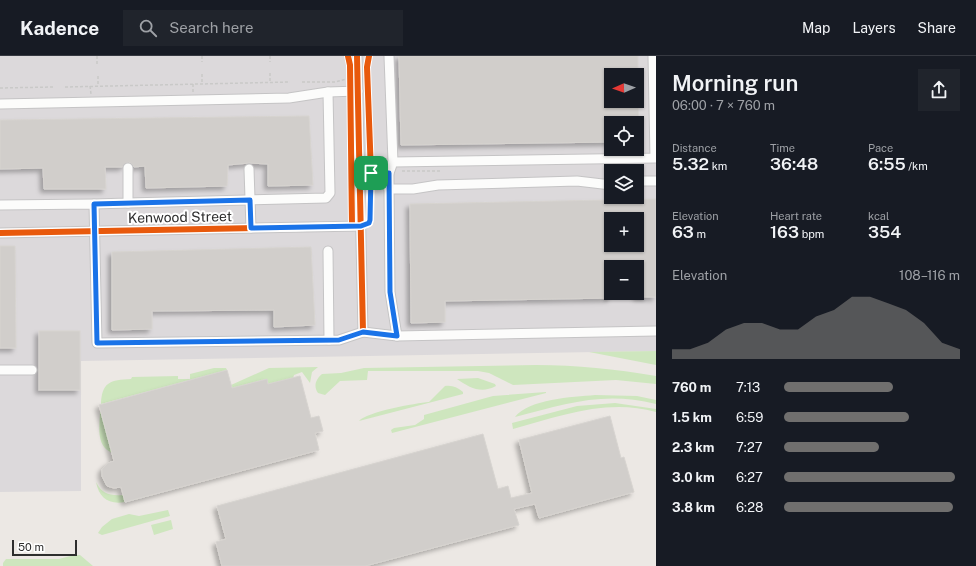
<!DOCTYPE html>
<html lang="en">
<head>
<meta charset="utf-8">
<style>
	:root { --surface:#171b24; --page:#20242c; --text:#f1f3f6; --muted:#9ea1a6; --line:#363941; --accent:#706f6e }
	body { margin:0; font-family:"Public Sans",sans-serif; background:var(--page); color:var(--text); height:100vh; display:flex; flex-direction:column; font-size:15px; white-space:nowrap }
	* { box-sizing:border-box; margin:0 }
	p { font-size:13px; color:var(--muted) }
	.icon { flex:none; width:22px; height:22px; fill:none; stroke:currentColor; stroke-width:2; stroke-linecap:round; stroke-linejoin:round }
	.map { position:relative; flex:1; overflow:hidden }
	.panel { display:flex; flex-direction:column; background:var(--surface); width:320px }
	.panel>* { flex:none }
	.needle { width:26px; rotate:268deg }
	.fabs { position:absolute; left:604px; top:12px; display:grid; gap:8px }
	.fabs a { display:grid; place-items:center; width:40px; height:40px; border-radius:0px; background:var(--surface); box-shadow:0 1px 3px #0004; font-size:20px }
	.scale { position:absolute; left:12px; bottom:10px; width:65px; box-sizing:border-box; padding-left:4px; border:2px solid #2e2e2e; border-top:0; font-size:11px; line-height:14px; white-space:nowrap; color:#2e2e2e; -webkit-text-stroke:3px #fff; paint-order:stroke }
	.pin { position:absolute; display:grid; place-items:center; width:34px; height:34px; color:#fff; margin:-17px; border-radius:8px; box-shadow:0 2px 6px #0006 }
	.round { display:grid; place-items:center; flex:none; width:42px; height:42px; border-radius:0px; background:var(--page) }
	.headline { display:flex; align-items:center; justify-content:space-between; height:68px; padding:0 16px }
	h1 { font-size:22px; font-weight:600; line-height:30px }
	.metrics { display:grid; grid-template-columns:repeat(3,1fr); gap:6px; height:68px; padding:4px 16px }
	.metrics div { display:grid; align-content:center }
	.metrics b { font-size:17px; font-weight:600 }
	.metrics small { font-size:11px; font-weight:400 }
	.metrics p { font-size:11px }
	.chart { height:112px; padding:8px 16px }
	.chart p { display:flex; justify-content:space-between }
	.chart svg { width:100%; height:72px; margin-top:4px; fill:var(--accent); opacity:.7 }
	ul { padding:0 16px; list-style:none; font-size:13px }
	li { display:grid; grid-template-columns:64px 48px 1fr; align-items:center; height:30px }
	li i { height:10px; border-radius:5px; background:var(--accent) }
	header { display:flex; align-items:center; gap:24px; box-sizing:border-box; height:56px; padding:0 20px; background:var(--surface); border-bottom:1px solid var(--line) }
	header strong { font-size:19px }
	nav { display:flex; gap:22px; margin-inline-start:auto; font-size:14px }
	.search { width:280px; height:36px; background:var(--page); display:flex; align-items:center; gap:10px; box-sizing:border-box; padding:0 14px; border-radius:0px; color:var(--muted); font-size:15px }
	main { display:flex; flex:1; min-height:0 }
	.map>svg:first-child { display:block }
	.industrial { fill:#dcd9db; fill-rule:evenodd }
	.green { fill:#cee6be }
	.building { fill:#d1cecb; stroke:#d7d4d0; fill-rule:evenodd; filter:url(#shadow) }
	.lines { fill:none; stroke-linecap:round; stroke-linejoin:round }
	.minor-casing { stroke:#c5c4c5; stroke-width:11 }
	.path { stroke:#c9c9c8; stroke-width:1.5; stroke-dasharray:3 2; stroke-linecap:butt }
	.minor { stroke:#fcfcfb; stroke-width:9 }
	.cycleway-casing { stroke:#fff; stroke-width:8 }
	.cycleway { stroke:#e8590c; stroke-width:6 }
	.route-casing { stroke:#fff; stroke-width:8 }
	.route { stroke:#1a73e8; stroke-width:5 }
	.labels { text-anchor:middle; stroke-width:4; stroke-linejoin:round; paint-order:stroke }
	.street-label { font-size:14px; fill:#2e2e2e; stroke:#fff }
</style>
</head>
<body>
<header>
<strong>Kadence</strong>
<div class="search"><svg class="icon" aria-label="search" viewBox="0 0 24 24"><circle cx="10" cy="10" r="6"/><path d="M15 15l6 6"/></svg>Search here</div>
<nav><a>Map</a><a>Layers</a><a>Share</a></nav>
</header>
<main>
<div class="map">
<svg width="656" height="510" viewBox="0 0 656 510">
	<defs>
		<filter id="shadow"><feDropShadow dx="-3.5" dy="3.5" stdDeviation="2" flood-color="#0004"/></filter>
	</defs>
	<rect width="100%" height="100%" fill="#ece8e4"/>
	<!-- industrial -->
	<path class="industrial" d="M 0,0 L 656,0 L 656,295 L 81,305 L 81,435 L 0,436 ZM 611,19 L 637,19 L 637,45 L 611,45 ZM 611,67 L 637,67 L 637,93 L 611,93 ZM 611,115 L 637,115 L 637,141 L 611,141 ZM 611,163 L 637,163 L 637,189 L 611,189 ZM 611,211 L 637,211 L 637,237 L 611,237 Z"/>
	<!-- green -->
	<g class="green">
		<path d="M 656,295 L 656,309 L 589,296 Z"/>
		<path d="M 536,309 C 578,309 614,313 656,320 L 656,328 L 616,324 L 513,329 L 489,317 L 478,315 L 368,315 L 367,324 L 340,325 L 325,339 L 318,337 C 313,330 316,323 322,318 L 341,317 L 364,312 Z"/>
		<path d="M 318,311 L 312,316 L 310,327 L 302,316 L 294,319 L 293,322 L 268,328 L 266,323 L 232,332 L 231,329 L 269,312 Z"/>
		<path d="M 214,312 L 226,312 L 227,314 L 101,348 C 102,326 110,324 131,323 L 132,321 L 178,320 L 178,323 L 190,323 L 190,318 Z"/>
		<path d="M 478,322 L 495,328 L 496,330 C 481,338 470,332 457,323 Z"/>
		<path d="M 445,330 C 452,329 457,331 463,336 L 463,338 L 359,365 C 366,356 416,347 429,346 Z"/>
		<path d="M 546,336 L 546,337 L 392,377 L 391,374 L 394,372 L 415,369 L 424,363 L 424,359 L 493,340 Z"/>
		<path d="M 595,339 L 637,340 L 656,344 L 656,348 C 603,335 566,348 515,361 C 529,343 572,341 595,339 Z"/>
		<path d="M 615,347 L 656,353 L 656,356 C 607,342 560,360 513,373 L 512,367 L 577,350 Z"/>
		<path d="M 100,354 L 112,397 C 95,389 100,370 100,354 Z"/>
		<path d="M 96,426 C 102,438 110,440 123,439 L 125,446 C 109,449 99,442 96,426 Z"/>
		<path d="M 168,454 L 170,460 L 102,479 L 98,477 L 102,471 L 112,463 L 129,458 L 139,460 Z"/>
		<path d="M 171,464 L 173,473 L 154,479 L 151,469 Z"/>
		<path d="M 74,499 L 80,499 L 93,510 L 3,510 L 3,507 L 6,503 L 59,503 Z"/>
	</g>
	<!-- building -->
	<g class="building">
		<path d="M 399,0 L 638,0 L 638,19 L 611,19 L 611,45 L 638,45 L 639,67 L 611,67 L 611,86 L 401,89 Z"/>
		<path d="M 309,60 L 313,129 L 268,130 L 268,108 L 249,107 L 228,109 L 227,130 L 146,132 L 145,110 L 134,111 L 131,107 L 128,106 L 122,111 L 105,111 L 106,133 L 44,133 L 43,112 L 0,113 L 0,64 Z"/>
		<path d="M 656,143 L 656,241 L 637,241 L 637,211 L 611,211 L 611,242 L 445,245 L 445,266 L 411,267 L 410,148 ZM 611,163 L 637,163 L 637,189 L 611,189 Z"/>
		<path d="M 0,190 L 15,190 L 16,292 L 0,292 Z"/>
		<path d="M 311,191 L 315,269 L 274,271 L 274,254 L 152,255 L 152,273 L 112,274 L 112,196 Z"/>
		<rect x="39" y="275" width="41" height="59"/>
		<path d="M 227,314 L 232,332 L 267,323 L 268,328 L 300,320 L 311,362 L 319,360 L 323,375 L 315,377 L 319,394 L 125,446 L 121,431 L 114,432 L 107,430 L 102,420 L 102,413 L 108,407 L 114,405 L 99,349 Z"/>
		<path d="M 610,360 L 621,402 L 624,401 L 634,436 L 539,462 L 535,448 L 514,453 L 519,469 L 365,510 L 222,510 L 216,486 L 226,483 L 217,450 L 483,378 L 498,433 L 508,430 L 511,442 L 532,437 L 519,384 Z"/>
	</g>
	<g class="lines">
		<defs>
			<g id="minor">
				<path d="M 357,0 L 363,276"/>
				<path d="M 389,0 L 393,106"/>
				<path d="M 0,48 L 289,42 L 328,36 L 358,35"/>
				<path d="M 249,113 L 251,172"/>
				<path d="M 359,117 L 389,117 L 389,133 L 413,133 L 438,129 L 577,125 L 611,129"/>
				<path d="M 389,117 L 393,106 L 655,102 L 653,0"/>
				<path d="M 637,125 L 656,125"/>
				<path d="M 389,133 L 390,236 L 397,280"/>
				<path d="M 128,147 L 326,142 L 330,137 L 328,36"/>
				<path d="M 94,148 L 128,147 L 128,112"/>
				<path d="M 0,149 L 94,148 L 97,287 L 339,284 L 363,276 L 397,280 L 656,275"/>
				<path d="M 0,177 L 361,170"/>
				<path d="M 328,195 L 329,284"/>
				<path d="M 0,314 L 32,314"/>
			</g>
		</defs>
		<!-- minor casing -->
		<use href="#minor" class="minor-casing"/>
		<!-- path -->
		<g class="path">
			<path d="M 97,0 L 97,9"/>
			<path d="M 202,0 L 202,6"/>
			<path d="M 270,0 L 270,6"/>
			<path d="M 270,17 L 270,27"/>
			<path d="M 202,18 L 202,28"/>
			<path d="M 98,20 L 98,30"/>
			<path d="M 302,26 L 335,26 L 350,22"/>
			<path d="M 193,28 L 193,36"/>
			<path d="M 90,30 L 91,38"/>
			<path d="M 65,31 L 290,26"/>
			<path d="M 0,32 L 53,31"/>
			<path d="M 402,115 L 442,115"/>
		</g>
		<!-- minor -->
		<use href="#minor" class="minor"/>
		<defs>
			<g id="cycleway">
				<path d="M 348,0 L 350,9 L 352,170"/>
				<path d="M 357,0 L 363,276"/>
				<path d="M 0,177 L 361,170 L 369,167 L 371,117 L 367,11 L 369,0"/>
			</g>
		</defs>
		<!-- cycleway casing -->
		<use href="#cycleway" class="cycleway-casing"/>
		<!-- cycleway -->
		<use href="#cycleway" class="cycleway"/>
	</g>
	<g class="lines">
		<defs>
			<path id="route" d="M 371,117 L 389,117 L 390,236 L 397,280 L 363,276 L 339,284 L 97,287 L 94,148 L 250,144 L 251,172 L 361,170 L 369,167 L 370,164 Z"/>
		</defs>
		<!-- route casing -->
		<use href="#route" class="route-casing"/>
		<!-- route -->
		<use href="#route" class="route"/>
	</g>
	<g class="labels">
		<!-- street labels -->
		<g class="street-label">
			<text transform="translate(180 161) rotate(-1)" y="5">Kenwood Street</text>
		</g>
	</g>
</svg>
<div class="fabs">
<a><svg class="needle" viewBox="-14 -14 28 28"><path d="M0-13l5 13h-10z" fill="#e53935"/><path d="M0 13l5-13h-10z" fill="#9ea1a6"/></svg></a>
<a><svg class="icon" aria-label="locate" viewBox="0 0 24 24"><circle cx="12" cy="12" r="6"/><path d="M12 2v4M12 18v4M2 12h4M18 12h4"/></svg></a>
<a><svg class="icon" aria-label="layers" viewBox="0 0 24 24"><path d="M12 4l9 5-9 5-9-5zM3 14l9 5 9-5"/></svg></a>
<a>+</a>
<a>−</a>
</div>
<div class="scale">50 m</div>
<div class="pin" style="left:371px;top:117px;background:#1e9e55"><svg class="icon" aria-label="arrive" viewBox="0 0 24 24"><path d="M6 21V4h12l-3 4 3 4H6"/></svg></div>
</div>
<section class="panel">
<div class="headline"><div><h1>Morning run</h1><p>06:00 · 7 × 760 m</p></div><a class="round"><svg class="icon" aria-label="share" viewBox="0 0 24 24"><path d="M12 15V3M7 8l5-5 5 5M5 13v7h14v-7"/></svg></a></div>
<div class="metrics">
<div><p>Distance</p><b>5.32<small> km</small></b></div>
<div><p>Time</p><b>36:48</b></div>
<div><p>Pace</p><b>6:55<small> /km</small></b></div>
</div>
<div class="metrics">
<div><p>Elevation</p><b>63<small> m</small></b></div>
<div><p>Heart rate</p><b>163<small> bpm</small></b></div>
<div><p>kcal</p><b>354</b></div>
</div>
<div class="chart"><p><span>Elevation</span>108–116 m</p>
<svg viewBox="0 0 160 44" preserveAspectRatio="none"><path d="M0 44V38L10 38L20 34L30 26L40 22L50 22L60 26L70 26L80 18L90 14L100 6L110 6L120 10L130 14L140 22L150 34L160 38V44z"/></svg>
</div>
<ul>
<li><b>760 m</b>7:13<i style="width:62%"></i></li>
<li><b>1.5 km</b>6:59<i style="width:71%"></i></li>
<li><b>2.3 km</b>7:27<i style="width:54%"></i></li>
<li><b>3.0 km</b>6:27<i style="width:97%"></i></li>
<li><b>3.8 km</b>6:28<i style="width:96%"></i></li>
</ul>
</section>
</main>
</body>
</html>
